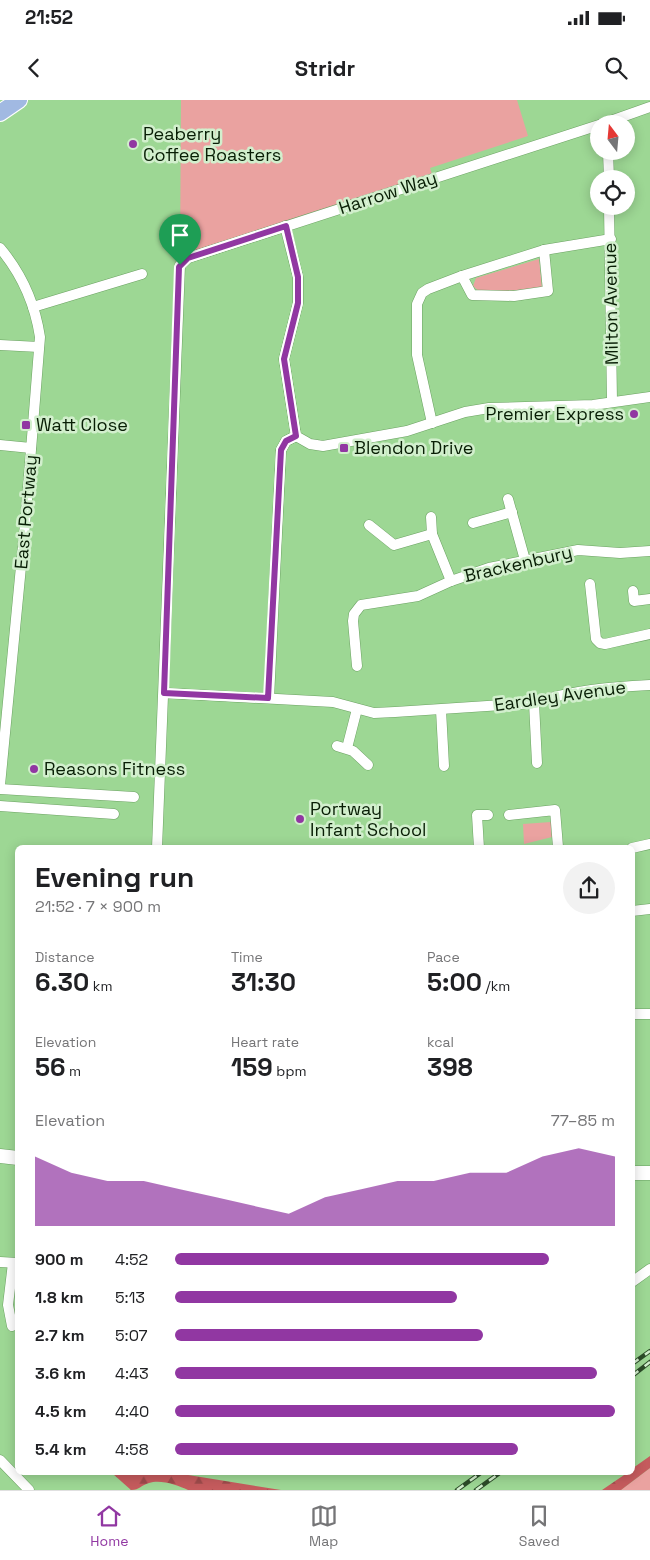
<!DOCTYPE html>
<html lang="en">
<head>
<meta charset="utf-8">
<style>
	:root { --surface:#fff; --page:#f2f2f2; --text:#202124; --muted:#757577; --line:#e0e0e0; --accent:#9137a2 }
	body { margin:0; font-family:"Space Grotesk",sans-serif; background:var(--page); color:var(--text); height:100vh; display:flex; flex-direction:column; font-size:19px; white-space:nowrap }
	* { box-sizing:border-box; margin:0 }
	p { font-size:16px; color:var(--muted) }
	.icon { flex:none; width:28px; height:28px; fill:none; stroke:currentColor; stroke-width:2; stroke-linecap:round; stroke-linejoin:round }
	.map { position:relative; flex:1; overflow:hidden }
	.details { position:absolute; left:15px; top:745px; width:620px; height:630px; display:flex; flex-direction:column; background:var(--surface); border-radius:8px; box-shadow:0 2px 12px #0003 }
	.details>* { flex:none }
	.needle { width:32px; rotate:344deg }
	.tools { position:absolute; left:590px; top:15px; display:grid; gap:10px }
	.tools a { display:grid; place-items:center; width:45px; height:45px; border-radius:50%; background:var(--surface); box-shadow:0 2px 12px #0003; font-size:25px }
	.pin { position:absolute; display:grid; place-items:center; width:42px; height:42px; color:#fff; margin:-51px -21px; border-radius:50% 50% 50% 0; rotate:-45deg; box-shadow:0 0 5px #0007 }
	.pin .icon { rotate:45deg }
	.round { display:grid; place-items:center; flex:none; width:52px; height:52px; border-radius:26px; background:var(--page) }
	.headline { display:flex; align-items:center; justify-content:space-between; height:85px; padding:0 20px }
	h1 { font-size:28px; font-weight:700; line-height:38px }
	.stats { display:grid; grid-template-columns:repeat(3,1fr); gap:8px; height:85px; padding:5px 20px }
	.stats div { display:grid; align-content:center }
	.stats b { font-size:25px; font-weight:700 }
	.stats small { font-size:14px; font-weight:400 }
	.stats p { font-size:14px }
	.chart { height:140px; padding:10px 20px }
	.chart p { display:flex; justify-content:space-between }
	.chart svg { width:100%; height:90px; margin-top:5px; fill:var(--accent); opacity:.7 }
	ul { padding:0 20px; list-style:none; font-size:16px }
	li { display:grid; grid-template-columns:80px 60px 1fr; align-items:center; height:38px }
	li i { height:12px; border-radius:6px; background:var(--accent) }
	.status { display:flex; justify-content:space-between; align-items:center; height:35px; padding:0 25px; background:var(--surface); direction:ltr }
	.status svg { height:14px; fill:currentColor }
	header { display:flex; justify-content:space-between; align-items:center; height:65px; padding:0 20px; background:var(--surface); font-size:22px; font-weight:700 }
	.dock { display:flex; justify-content:space-around; align-items:center; height:70px; border-top:1px solid var(--line); background:var(--surface); font-size:14px; color:var(--muted) }
	.dock a { display:grid; justify-items:center; gap:2px }
	.dock .on { color:var(--accent) }
	.map>svg:first-child { display:block }
	.green { fill:#eaa2a0 }
	.forest { fill:url(#forest-firs) }
	.lines { fill:none; stroke-linecap:round; stroke-linejoin:round }
	.minor-casing { stroke:#6ba262; stroke-width:11 }
	.secondary-casing { stroke:#6ba262; stroke-width:15 }
	.primary-casing { stroke:#fff; stroke-width:18 }
	.minor { stroke:#fff; stroke-width:10 }
	.secondary { stroke:#fff; stroke-width:14 }
	.primary { stroke:#a1b9e2; stroke-width:16 }
	.rail-casing { stroke:#2c4b28; stroke-width:4.5 }
	.rail { stroke:#d2efcd; stroke-width:2.5; stroke-dasharray:8; stroke-linecap:butt }
	.route-casing { stroke:#fff; stroke-width:10 }
	.route { stroke:#9137a2; stroke-width:6 }
	.poi-dot { fill:#9137a2; stroke:#d2efcd; stroke-width:2 }
	.labels { text-anchor:middle; stroke-width:5; stroke-linejoin:round; paint-order:stroke }
	.poi-label { font-size:18px; fill:#081e05; stroke:#d2efcd; text-anchor:start }
	.street-label { font-size:18px; fill:#081e05; stroke:#d2efcd }
</style>
</head>
<body>
<div class="status"><b>21:52</b><svg viewBox="0 0 49 12"><path d="M0 12V9h3v3zM5 12V6h3v6zM10 12V3h3v9zM15 12V0h3v12zM26 1h20v11H26zM47 4h2v5h-2z"/></svg></div>
<header><svg class="icon" aria-label="back" viewBox="0 0 24 24"><path d="M15 5l-7 7 7 7"/></svg>Stridr<svg class="icon" aria-label="search" viewBox="0 0 24 24"><circle cx="10" cy="10" r="6"/><path d="M15 15l6 6"/></svg></header>
<div class="map">
<svg width="650" height="1390" viewBox="0 0 650 1390">
	<defs>
		<pattern id="forest-firs" width="22" height="20" patternUnits="userSpaceOnUse" patternTransform="scale(1.25)"><rect width="22" height="20" fill="#c55b5d"/><path d="M5 1l3.5 6h-7zM16 11l3.5 6h-7z" fill="#9e4b4b"/></pattern>
	</defs>
	<rect width="100%" height="100%" fill="#9dd794"/>
	<!-- green -->
	<g class="green">
		<path d="M 181,0 L 517,0 L 528,36 L 430,68 L 432,74 L 180,155 Z"/>
		<path d="M 539,159 L 542,188 L 481,193 L 473,186 L 476,178 Z"/>
		<path d="M 551,722 L 552,737 L 524,744 L 523,724 Z"/>
		<path d="M 650,1368 L 650,1390 L 621,1390 Z"/>
	</g>
	<!-- forest -->
	<g class="forest">
		<path d="M 650,1356 L 650,1368 L 621,1390 L 602,1390 L 627,1373 L 632,1372 L 633,1368 Z"/>
		<path d="M 105,1373 L 176,1373 L 281,1390 L 188,1390 C 178,1385 160,1379 149,1383 C 141,1385 140,1390 131,1390 L 113,1374 Z"/>
	</g>
	<g class="lines">
		<defs>
			<g id="minor">
				<path d="M 602,24 L 650,7"/>
				<path d="M 608,51 L 609,79"/>
				<path d="M 609,106 L 612,301"/>
				<path d="M 0,148 C 21,173 35,204 40,237 L 25,425 L 0,685"/>
				<path d="M 462,176 L 472,195 L 514,196 L 548,191 L 544,150"/>
				<path d="M 33,207 L 142,174"/>
				<path d="M 0,245 L 39,247"/>
				<path d="M 432,323 L 417,255 L 417,204 L 422,193 L 428,189 L 462,176 L 544,150 L 611,139"/>
				<path d="M 296,336 L 310,344 L 323,346 L 407,331 L 465,312 L 489,308 L 593,305 L 650,297"/>
				<path d="M 0,345 L 31,348"/>
				<path d="M 508,399 L 525,460"/>
				<path d="M 431,417 L 432,434 L 451,481"/>
				<path d="M 473,423 L 512,412"/>
				<path d="M 369,425 L 394,445 L 432,434"/>
				<path d="M 590,484 L 596,539 L 600,543 L 605,544 L 650,534"/>
				<path d="M 633,491 L 634,501 L 650,499"/>
				<path d="M 357,566 L 353,521 L 354,514 L 361,505 L 418,496 L 451,481 L 489,468 L 578,450 L 620,453 L 650,451"/>
				<path d="M 164,593 L 333,602 L 374,613 L 395,612 L 534,603 C 572,590 610,587 650,585"/>
				<path d="M 269,598 L 281,350 L 286,341 L 296,336 L 284,259 L 298,203 L 298,177 L 285,126"/>
				<path d="M 534,603 L 537,663"/>
				<path d="M 441,610 L 444,666"/>
				<path d="M 337,646 L 353,651 L 368,665"/>
				<path d="M 347,648 L 357,609"/>
				<path d="M 0,689 L 134,697"/>
				<path d="M 0,706 L 114,714"/>
				<path d="M 509,715 L 555,710 L 558,747"/>
				<path d="M 157,748 L 180,165 L 188,158 L 599,25"/>
				<path d="M 479,748 L 477,715 L 488,715"/>
				<path d="M 632,748 L 650,744"/>
				<path d="M 632,811 L 650,809"/>
				<path d="M 632,914 L 650,914"/>
				<path d="M 0,1162 L 18,1163"/>
				<path d="M 632,1182 L 650,1169"/>
				<path d="M 12,1226 L 8,1205 L 13,1163"/>
				<path d="M 0,1360 L 29,1390"/>
			</g>
			<g id="secondary">
				<path d="M 0,1056 L 18,1058"/>
				<path d="M 632,1073 L 650,1073"/>
			</g>
			<path id="primary" d="M 0,13 L 19,0"/>
		</defs>
		<!-- minor casing -->
		<use href="#minor" class="minor-casing"/>
		<!-- secondary casing -->
		<use href="#secondary" class="secondary-casing"/>
		<!-- primary casing -->
		<use href="#primary" class="primary-casing"/>
		<!-- minor -->
		<use href="#minor" class="minor"/>
		<!-- secondary -->
		<use href="#secondary" class="secondary"/>
		<!-- primary -->
		<use href="#primary" class="primary"/>
		<defs>
			<g id="rail">
				<path d="M 632,1264 L 650,1251"/>
				<path d="M 632,1276 L 650,1262"/>
				<path d="M 457,1390 L 482,1372"/>
				<path d="M 476,1390 L 501,1372"/>
			</g>
		</defs>
		<!-- rail casing -->
		<use href="#rail" class="rail-casing"/>
		<!-- rail -->
		<use href="#rail" class="rail"/>
	</g>
	<g class="lines">
		<defs>
			<path id="route" d="M 286,126 L 298,177 L 298,203 L 284,259 L 296,336 L 286,341 L 281,350 L 268,598 L 164,593 L 179,167 L 188,158 Z"/>
		</defs>
		<!-- route casing -->
		<use href="#route" class="route-casing"/>
		<!-- route -->
		<use href="#route" class="route"/>
	</g>
	<!-- markers -->
	<g class="poi-dot">
		<circle cx="133" cy="44" r="5"/>
		<circle cx="634" cy="314" r="5"/>
		<rect x="21" y="320" width="10" height="10" rx="2.5"/>
		<rect x="339" y="343" width="10" height="10" rx="2.5"/>
		<circle cx="34" cy="669" r="5"/>
		<circle cx="300" cy="719" r="5"/>
	</g>
	<g class="labels">
		<!-- poi labels -->
		<g class="poi-label">
			<text x="143" y="40">Peaberry<tspan x="143" dy="21">Coffee Roasters</tspan></text>
			<text x="624" y="320" text-anchor="end">Premier Express</text>
			<text x="36" y="331">Watt Close</text>
			<text x="354" y="354">Blendon Drive</text>
			<text x="44" y="675">Reasons Fitness</text>
			<text x="310" y="715">Portway<tspan x="310" dy="21">Infant School</tspan></text>
		</g>
		<!-- street labels -->
		<g class="street-label">
			<text transform="translate(388 93) rotate(-18)" y="6">Harrow Way</text>
			<text transform="translate(611 204) rotate(-91)" y="6">Milton Avenue</text>
			<text transform="translate(26 412) rotate(-85)" y="6">East Portway</text>
			<text transform="translate(518 464) rotate(-13)" y="6">Brackenbury</text>
			<text transform="translate(560 596) rotate(-8)" y="6">Eardley Avenue</text>
		</g>
	</g>
</svg>
<div class="tools">
<a><svg class="needle" viewBox="-14 -14 28 28"><path d="M0-13l5 13h-10z" fill="#e53935"/><path d="M0 13l5-13h-10z" fill="#757577"/></svg></a>
<a><svg class="icon" aria-label="locate" viewBox="0 0 24 24"><circle cx="12" cy="12" r="6"/><path d="M12 2v4M12 18v4M2 12h4M18 12h4"/></svg></a>
</div>
<div class="pin" style="left:180px;top:165px;background:#1e9e55"><svg class="icon" aria-label="arrive" viewBox="0 0 24 24"><path d="M6 21V4h12l-3 4 3 4H6"/></svg></div>
<section class="details">
<div class="headline"><div><h1>Evening run</h1><p>21:52 · 7 × 900 m</p></div><a class="round"><svg class="icon" aria-label="share" viewBox="0 0 24 24"><path d="M12 15V3M7 8l5-5 5 5M5 13v7h14v-7"/></svg></a></div>
<div class="stats">
<div><p>Distance</p><b>6.30<small> km</small></b></div>
<div><p>Time</p><b>31:30</b></div>
<div><p>Pace</p><b>5:00<small> /km</small></b></div>
</div>
<div class="stats">
<div><p>Elevation</p><b>56<small> m</small></b></div>
<div><p>Heart rate</p><b>159<small> bpm</small></b></div>
<div><p>kcal</p><b>398</b></div>
</div>
<div class="chart"><p><span>Elevation</span>77–85 m</p>
<svg viewBox="0 0 160 44" preserveAspectRatio="none"><path d="M0 44V10L10 18L20 22L30 22L40 26L50 30L60 34L70 38L80 30L90 26L100 22L110 22L120 18L130 18L140 10L150 6L160 10V44z"/></svg>
</div>
<ul>
<li><b>900 m</b>4:52<i style="width:85%"></i></li>
<li><b>1.8 km</b>5:13<i style="width:64%"></i></li>
<li><b>2.7 km</b>5:07<i style="width:70%"></i></li>
<li><b>3.6 km</b>4:43<i style="width:96%"></i></li>
<li><b>4.5 km</b>4:40<i style="width:100%"></i></li>
<li><b>5.4 km</b>4:58<i style="width:78%"></i></li>
</ul>
</section>
</div>
<nav class="dock">
<a class="on"><svg class="icon" aria-label="home" viewBox="0 0 24 24"><path d="M3 11l9-7 9 7M6 9v11h12V9"/></svg>Home</a>
<a><svg class="icon" aria-label="map" viewBox="0 0 24 24"><path d="M3 6l6-2 6 2 6-2v14l-6 2-6-2-6 2zM9 4v14M15 6v14"/></svg>Map</a>
<a><svg class="icon" aria-label="saved" viewBox="0 0 24 24"><path d="M7 4h10v16l-5-4-5 4z"/></svg>Saved</a>
</nav>
</body>
</html>
